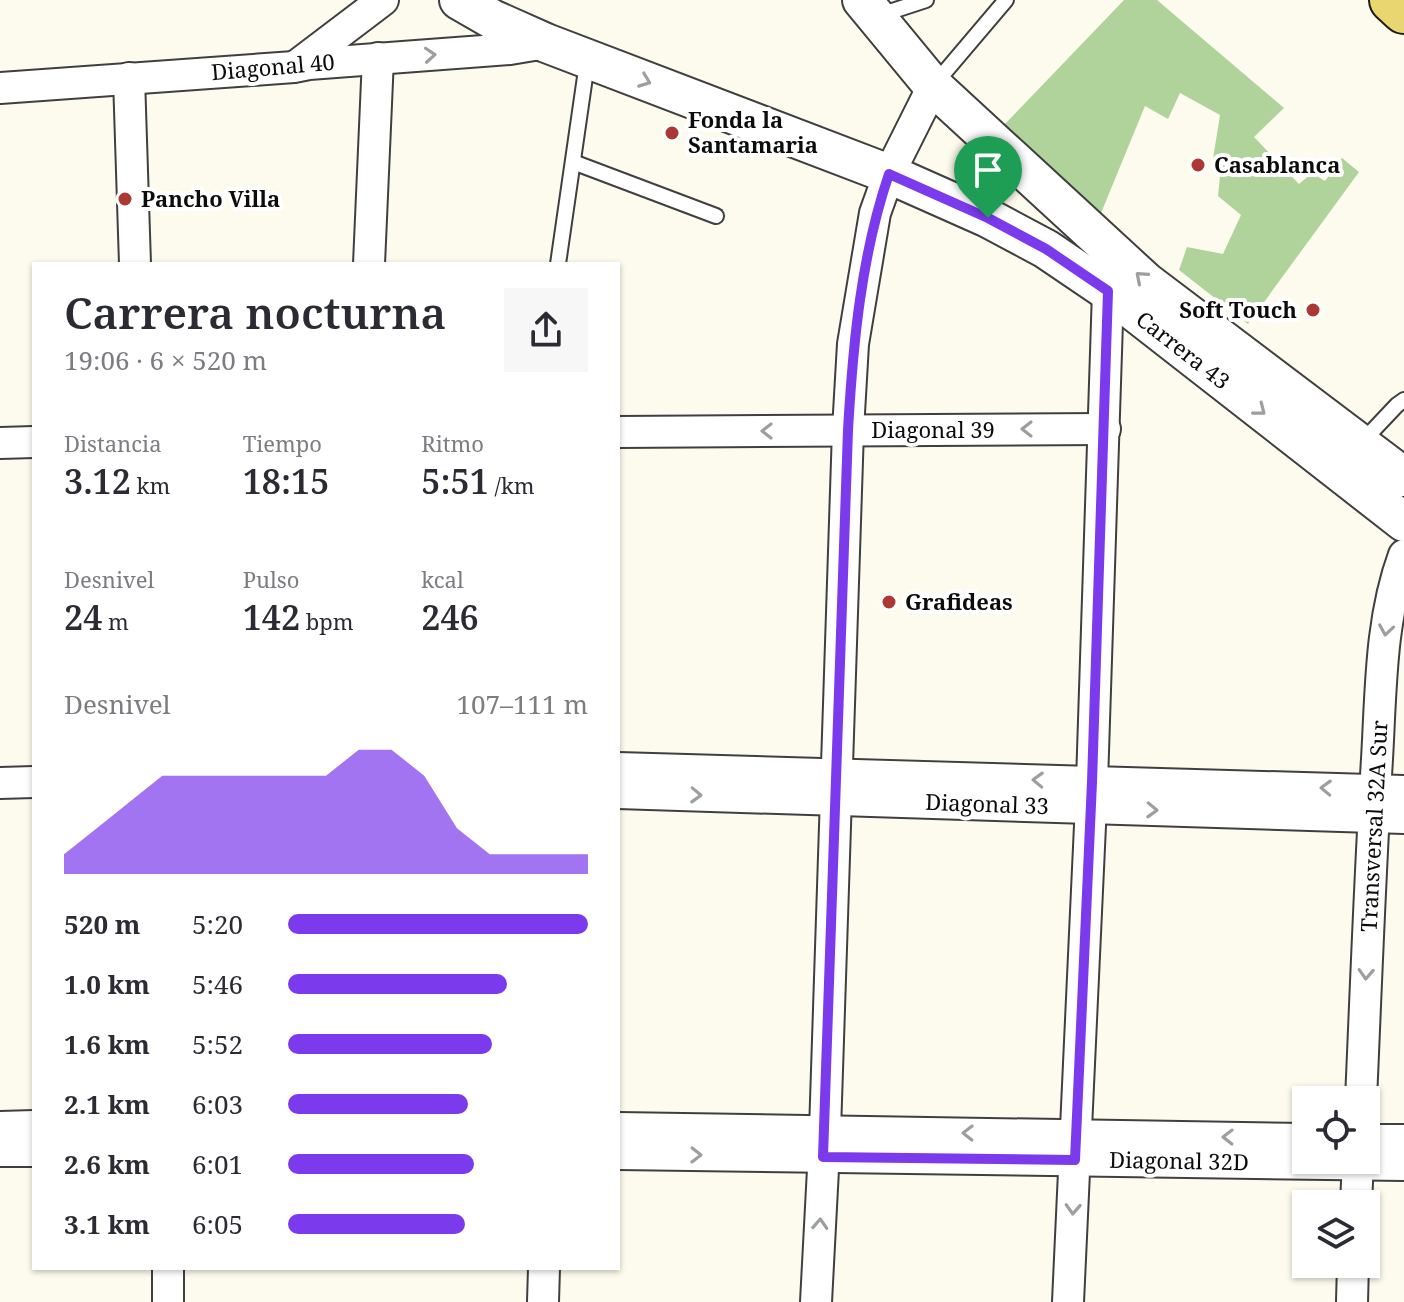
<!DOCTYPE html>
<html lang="es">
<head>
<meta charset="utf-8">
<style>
	:root { --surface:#fff; --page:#f7f7f7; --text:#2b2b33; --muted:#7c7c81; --accent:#7c3aed }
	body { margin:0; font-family:"Noto Serif",serif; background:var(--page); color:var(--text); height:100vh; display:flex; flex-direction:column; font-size:30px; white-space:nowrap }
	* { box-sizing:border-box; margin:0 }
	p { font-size:26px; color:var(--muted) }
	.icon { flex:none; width:44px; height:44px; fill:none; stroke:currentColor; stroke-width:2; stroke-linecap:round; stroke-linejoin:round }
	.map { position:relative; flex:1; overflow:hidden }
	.details { position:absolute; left:32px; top:262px; width:588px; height:1008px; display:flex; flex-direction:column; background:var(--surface); border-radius:0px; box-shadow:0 2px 6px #0004 }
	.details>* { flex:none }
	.fabs { position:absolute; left:1292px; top:1086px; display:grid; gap:16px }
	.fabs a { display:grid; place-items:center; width:88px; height:88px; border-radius:0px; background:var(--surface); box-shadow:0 2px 6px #0004; font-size:40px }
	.pin { position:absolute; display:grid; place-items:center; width:68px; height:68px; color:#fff; margin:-82px -34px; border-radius:50% 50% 50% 0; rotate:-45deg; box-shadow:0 0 8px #0007 }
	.pin .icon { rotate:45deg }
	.round { display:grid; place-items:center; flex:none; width:84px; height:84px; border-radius:0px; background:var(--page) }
	.summary { display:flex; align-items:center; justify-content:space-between; height:136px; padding:0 32px }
	h1 { font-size:44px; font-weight:600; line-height:60px }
	.metrics { display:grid; grid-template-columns:repeat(3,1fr); gap:12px; height:136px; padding:8px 32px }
	.metrics div { display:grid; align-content:center }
	.metrics b { font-size:34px; font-weight:600 }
	.metrics small { font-size:22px; font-weight:400 }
	.metrics p { font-size:22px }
	.chart { height:224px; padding:16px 32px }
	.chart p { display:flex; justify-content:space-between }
	.chart svg { width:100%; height:144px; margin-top:8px; fill:var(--accent); opacity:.7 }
	ul { padding:0 32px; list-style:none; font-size:26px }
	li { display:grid; grid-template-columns:128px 96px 1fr; align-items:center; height:60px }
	li i { height:20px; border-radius:10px; background:var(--accent) }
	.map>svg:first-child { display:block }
	.forest { fill:#b0d39c }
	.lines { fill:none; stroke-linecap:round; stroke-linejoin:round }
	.service-casing { stroke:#3f3f3f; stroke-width:18 }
	.minor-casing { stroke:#3f3f3f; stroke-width:34 }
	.tertiary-casing { stroke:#3f3f3f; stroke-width:42 }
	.primary-casing { stroke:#1d1d1d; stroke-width:48 }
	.service { stroke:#fff; stroke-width:14 }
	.minor { stroke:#fff; stroke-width:30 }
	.tertiary { stroke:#fff; stroke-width:38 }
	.primary { stroke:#ead670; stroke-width:44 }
	.oneway { stroke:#9e9e9e }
	.route-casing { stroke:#fff; stroke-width:16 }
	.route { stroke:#7c3aed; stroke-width:10 }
	.poi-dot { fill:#ad3733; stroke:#fff; stroke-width:3 }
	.labels { text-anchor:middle; stroke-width:8; stroke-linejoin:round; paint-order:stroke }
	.street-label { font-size:22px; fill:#0c0c0c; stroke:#fff }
	.poi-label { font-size:22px; font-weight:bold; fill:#0c0c0c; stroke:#fff; text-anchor:start }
</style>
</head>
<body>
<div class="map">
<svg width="1404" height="1302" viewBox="0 0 1404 1302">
	<rect width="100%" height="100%" fill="#fdfbed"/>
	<!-- forest -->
	<path class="forest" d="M 1124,0 L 1157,0 L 1284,108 L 1254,137 L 1299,184 L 1312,173 L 1325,181 L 1342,158 L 1359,172 L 1248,324 L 1179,270 L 1187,247 L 1223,254 L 1241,215 L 1218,196 L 1221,166 L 1212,165 L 1220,115 L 1180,93 L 1168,119 L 1145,106 L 1099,218 L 1004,125 Z"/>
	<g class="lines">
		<defs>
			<g id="service">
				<path d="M 877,16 L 926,0"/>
				<path d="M 933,86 L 1006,0"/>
				<path d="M 573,162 L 716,216"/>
				<path d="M 558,264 L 587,63"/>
				<path d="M 1362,442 L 1397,405 L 1404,400"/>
			</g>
			<g id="minor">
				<path d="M 296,66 L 383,0"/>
				<path d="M 129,78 L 135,264"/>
				<path d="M 0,88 L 294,67 L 309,64 L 510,49 L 546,43"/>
				<path d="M 369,264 L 378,58"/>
				<path d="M 618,432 L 1105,429"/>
				<path d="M 0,443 L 34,442"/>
				<path d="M 618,768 L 1404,791"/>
				<path d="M 0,783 L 34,782"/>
				<path d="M 618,793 L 1404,818"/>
				<path d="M 1361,1100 C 1366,986 1370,873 1377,759 C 1381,691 1380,620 1404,555"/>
				<path d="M 0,1127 L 34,1126"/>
				<path d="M 618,1128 L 1306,1139"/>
				<path d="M 1366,1140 L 1404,1140"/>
				<path d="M 0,1151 L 34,1151"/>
				<path d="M 618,1154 L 1404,1165"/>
				<path d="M 1356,1204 L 1358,1160"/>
				<path d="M 168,1268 L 168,1302"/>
				<path d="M 543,1302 L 544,1268"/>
				<path d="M 816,1302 L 825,1131 L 848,430 L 853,344 L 875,213 L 889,174 L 933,86"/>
				<path d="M 1068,1302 L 1092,782 L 1108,291"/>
				<path d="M 1352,1302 L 1353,1264"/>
			</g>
			<g id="tertiary">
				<path d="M 459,0 L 492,19 L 546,43 L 889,174 L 988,218 L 1046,249 L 1108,291 L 1404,522"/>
				<path d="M 862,0 L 933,86 L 1146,282 L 1404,477"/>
			</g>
			<path id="primary" d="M 1392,0 L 1404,11"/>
		</defs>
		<!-- service casing -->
		<use href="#service" class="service-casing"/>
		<!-- minor casing -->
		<use href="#minor" class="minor-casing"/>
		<!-- tertiary casing -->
		<use href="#tertiary" class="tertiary-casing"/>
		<!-- primary casing -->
		<use href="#primary" class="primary-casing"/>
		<!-- service -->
		<use href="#service" class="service"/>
		<!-- minor -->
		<use href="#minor" class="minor"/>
		<!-- tertiary -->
		<use href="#tertiary" class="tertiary"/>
		<!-- primary -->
		<use href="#primary" class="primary"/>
	</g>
	<!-- one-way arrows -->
	<defs><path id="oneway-chevron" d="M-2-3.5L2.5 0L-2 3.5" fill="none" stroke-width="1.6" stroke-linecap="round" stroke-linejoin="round" transform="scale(2)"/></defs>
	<g class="oneway">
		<use href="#oneway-chevron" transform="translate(430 55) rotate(-4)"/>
		<use href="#oneway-chevron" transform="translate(645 81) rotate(21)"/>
		<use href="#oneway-chevron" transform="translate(1141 277) rotate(-139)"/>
		<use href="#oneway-chevron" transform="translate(1260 410) rotate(38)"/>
		<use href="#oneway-chevron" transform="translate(1027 429) rotate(180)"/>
		<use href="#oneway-chevron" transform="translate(767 431) rotate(180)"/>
		<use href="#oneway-chevron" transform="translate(1386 630) rotate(99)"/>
		<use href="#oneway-chevron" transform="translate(1038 780) rotate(-178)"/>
		<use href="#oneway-chevron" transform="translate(1326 788) rotate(-178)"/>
		<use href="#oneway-chevron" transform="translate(696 795) rotate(2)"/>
		<use href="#oneway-chevron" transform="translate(1152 810) rotate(2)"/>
		<use href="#oneway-chevron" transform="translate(1366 974) rotate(93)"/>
		<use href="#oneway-chevron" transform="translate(968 1133) rotate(-179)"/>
		<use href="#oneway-chevron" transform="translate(1228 1137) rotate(-179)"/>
		<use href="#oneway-chevron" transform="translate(696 1155) rotate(1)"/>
		<use href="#oneway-chevron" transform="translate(1073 1209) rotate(93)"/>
		<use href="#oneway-chevron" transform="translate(820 1224) rotate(-87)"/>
	</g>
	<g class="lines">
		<defs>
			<path id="route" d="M 889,174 L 988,218 L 1046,249 L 1108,291 L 1092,782 L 1075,1160 L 823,1157 L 848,430 C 853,344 861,256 889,174 Z"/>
		</defs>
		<!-- route casing -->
		<use href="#route" class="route-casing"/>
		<!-- route -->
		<use href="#route" class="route"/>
	</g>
	<!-- markers -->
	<g class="poi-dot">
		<circle cx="672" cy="133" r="8"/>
		<circle cx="1198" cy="165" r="8"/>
		<circle cx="125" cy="199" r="8"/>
		<circle cx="1313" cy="310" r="8"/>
		<circle cx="889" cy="602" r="8"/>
	</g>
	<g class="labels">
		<!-- street labels -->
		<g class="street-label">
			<text transform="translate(273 67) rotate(-5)" y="8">Diagonal 40</text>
			<text transform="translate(1183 350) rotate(38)" y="8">Carrera 43</text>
			<text x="933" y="438">Diagonal 39</text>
			<text transform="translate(987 804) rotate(2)" y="8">Diagonal 33</text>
			<text transform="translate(1374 826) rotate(-87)" y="8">Transversal 32A Sur</text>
			<text transform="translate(1179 1161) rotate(1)" y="8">Diagonal 32D</text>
		</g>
		<!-- poi labels -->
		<g class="poi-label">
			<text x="688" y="128">Fonda la<tspan x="688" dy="25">Santamaria</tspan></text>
			<text x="1214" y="173">Casablanca</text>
			<text x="141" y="207">Pancho Villa</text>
			<text x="1297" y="318" text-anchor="end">Soft Touch</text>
			<text x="905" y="610">Grafideas</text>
		</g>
	</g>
</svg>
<div class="fabs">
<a><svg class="icon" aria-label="locate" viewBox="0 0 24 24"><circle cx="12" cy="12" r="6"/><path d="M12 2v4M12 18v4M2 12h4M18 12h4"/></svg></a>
<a><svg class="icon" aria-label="layers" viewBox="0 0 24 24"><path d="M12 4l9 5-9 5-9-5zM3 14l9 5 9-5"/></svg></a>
</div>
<div class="pin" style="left:988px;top:218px;background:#1e9e55"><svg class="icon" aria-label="arrive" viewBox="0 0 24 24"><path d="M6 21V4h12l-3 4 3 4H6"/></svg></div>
<section class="details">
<div class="summary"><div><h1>Carrera nocturna</h1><p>19:06 · 6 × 520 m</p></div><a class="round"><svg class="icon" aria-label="share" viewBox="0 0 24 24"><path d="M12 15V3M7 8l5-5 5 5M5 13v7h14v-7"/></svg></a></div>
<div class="metrics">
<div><p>Distancia</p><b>3.12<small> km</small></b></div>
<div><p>Tiempo</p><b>18:15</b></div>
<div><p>Ritmo</p><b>5:51<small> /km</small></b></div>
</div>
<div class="metrics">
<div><p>Desnivel</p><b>24<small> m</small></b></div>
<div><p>Pulso</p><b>142<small> bpm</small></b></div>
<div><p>kcal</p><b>246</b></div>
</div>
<div class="chart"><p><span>Desnivel</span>107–111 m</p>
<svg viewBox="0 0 160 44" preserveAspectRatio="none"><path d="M0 44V38L10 30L20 22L30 14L40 14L50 14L60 14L70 14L80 14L90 6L100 6L110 14L120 30L130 38L140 38L150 38L160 38V44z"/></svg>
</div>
<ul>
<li><b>520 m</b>5:20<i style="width:100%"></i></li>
<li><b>1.0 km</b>5:46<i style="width:73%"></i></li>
<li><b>1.6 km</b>5:52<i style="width:68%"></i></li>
<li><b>2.1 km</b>6:03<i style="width:60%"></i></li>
<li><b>2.6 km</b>6:01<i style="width:62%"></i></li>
<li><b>3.1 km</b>6:05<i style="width:59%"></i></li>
</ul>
</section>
</div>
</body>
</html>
